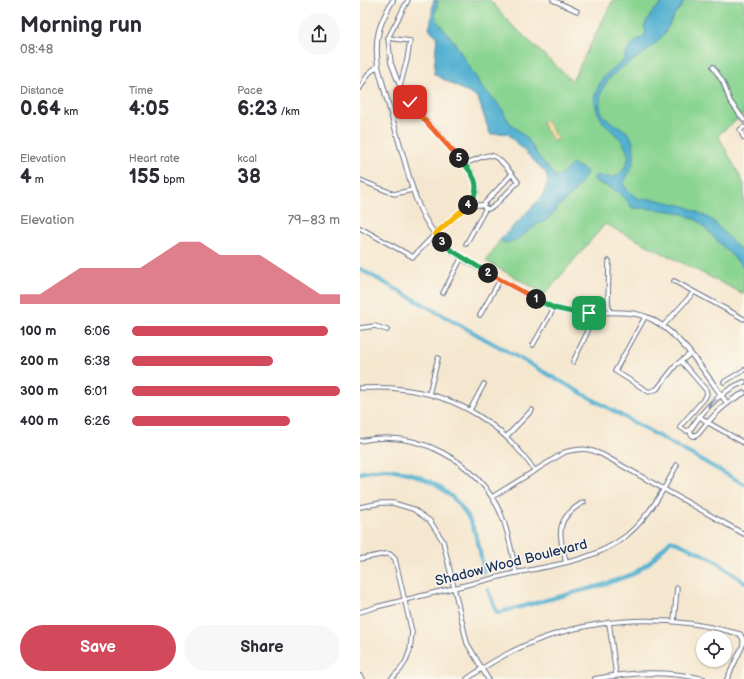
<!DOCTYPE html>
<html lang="en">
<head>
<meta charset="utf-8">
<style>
	:root { --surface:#fff; --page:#f7f7f7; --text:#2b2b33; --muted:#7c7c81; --accent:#d1495b }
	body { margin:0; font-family:"Balsamiq Sans",sans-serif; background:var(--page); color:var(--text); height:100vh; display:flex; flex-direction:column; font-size:15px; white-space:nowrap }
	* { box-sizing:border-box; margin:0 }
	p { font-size:13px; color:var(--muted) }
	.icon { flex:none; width:22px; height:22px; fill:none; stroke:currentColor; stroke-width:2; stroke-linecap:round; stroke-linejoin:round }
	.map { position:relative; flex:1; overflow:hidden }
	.side { display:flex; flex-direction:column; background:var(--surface); width:360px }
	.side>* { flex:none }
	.fabs { position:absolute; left:336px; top:631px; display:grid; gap:8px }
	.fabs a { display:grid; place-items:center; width:36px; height:36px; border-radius:50%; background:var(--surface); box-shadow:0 1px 3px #0004; font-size:20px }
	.pin { position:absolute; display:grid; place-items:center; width:34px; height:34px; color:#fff; margin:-17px; border-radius:8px; box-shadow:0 2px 6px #0006 }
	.km { position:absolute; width:20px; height:20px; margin:-10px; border-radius:50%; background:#222; color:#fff; font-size:11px; line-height:20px; text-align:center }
	.round { display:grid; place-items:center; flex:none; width:42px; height:42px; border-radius:21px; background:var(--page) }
	.summary { display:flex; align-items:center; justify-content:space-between; height:68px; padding:0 20px }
	h1 { font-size:22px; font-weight:600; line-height:30px }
	.figures { display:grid; grid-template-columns:repeat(3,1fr); gap:6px; height:68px; padding:4px 20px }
	.figures div { display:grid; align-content:center }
	.figures b { font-size:20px; font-weight:600 }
	.figures small { font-size:11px; font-weight:400 }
	.figures p { font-size:11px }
	.chart { height:112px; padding:8px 20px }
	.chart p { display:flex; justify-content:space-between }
	.chart svg { width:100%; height:72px; margin-top:4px; fill:var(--accent); opacity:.7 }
	.action { display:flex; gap:8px; margin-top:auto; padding:8px 20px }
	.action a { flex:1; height:46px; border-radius:24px; background:var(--accent); color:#fff; font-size:16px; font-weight:600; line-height:46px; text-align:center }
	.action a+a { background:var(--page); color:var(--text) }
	ul { padding:0 20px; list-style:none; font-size:13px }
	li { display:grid; grid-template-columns:64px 48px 1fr; align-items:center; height:30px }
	li i { height:10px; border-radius:5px; background:var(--accent) }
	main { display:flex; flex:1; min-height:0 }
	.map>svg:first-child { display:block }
	.green { fill:#89d491; stroke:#528278 }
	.sand { fill:#eeda9e; stroke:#84847e }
	.water { fill:#52b1d1; stroke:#367098 }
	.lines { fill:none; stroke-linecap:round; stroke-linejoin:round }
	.canal { stroke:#52b1d1; stroke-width:4 }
	.minor-casing { stroke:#676f86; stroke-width:5.5 }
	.tertiary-casing { stroke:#676f86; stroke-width:6 }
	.minor { stroke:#fff; stroke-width:3.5 }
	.tertiary { stroke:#fff; stroke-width:4 }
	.oneway { fill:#8d97ae }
	.split-1-casing { stroke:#fff; stroke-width:8 }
	.split-2-casing { stroke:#fff; stroke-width:8 }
	.split-3-casing { stroke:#fff; stroke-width:8 }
	.split-4-casing { stroke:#fff; stroke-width:8 }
	.split-5-casing { stroke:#fff; stroke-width:8 }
	.split-6-casing { stroke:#fff; stroke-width:8 }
	.split-7-casing { stroke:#fff; stroke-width:8 }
	.split-1 { stroke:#22a559; stroke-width:5 }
	.split-2 { stroke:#f0652b; stroke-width:5 }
	.split-3 { stroke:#22a559; stroke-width:5 }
	.split-4 { stroke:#f5b400; stroke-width:5 }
	.split-5 { stroke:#22a559; stroke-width:5 }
	.split-6 { stroke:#f0652b; stroke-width:5 }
	.split-7 { stroke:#f5b400; stroke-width:5 }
	.labels { text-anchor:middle; stroke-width:3; stroke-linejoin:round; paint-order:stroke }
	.street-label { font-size:14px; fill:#1b2f5e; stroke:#fbf7ec }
</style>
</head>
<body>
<main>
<section class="side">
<div class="summary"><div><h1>Morning run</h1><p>08:48</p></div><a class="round"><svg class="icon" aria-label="share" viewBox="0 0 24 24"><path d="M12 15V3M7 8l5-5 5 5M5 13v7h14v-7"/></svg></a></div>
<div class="figures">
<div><p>Distance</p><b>0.64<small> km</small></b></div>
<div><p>Time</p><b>4:05</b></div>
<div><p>Pace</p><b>6:23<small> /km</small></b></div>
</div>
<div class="figures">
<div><p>Elevation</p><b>4<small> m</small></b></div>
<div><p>Heart rate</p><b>155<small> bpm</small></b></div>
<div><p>kcal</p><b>38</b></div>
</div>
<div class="chart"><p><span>Elevation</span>79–83 m</p>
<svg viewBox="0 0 160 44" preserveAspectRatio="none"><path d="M0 44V38L10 38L20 30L30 22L40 22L50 22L60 22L70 14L80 6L90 6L100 14L110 14L120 14L130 22L140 30L150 38L160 38V44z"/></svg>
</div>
<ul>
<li><b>100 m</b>6:06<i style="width:94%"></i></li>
<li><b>200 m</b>6:38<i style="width:68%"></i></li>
<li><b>300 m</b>6:01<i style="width:100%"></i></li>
<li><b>400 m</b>6:26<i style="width:76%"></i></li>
</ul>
<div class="action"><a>Save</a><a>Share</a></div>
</section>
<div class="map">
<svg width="384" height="679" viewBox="0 0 384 679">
	<rect width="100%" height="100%" fill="#fbf7ec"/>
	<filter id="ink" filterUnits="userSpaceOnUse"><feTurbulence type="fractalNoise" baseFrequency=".025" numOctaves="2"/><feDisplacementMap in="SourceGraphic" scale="8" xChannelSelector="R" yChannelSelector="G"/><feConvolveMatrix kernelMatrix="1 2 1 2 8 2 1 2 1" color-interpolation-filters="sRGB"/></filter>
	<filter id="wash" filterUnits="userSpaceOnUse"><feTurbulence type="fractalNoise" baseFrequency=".012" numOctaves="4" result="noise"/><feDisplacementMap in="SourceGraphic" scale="16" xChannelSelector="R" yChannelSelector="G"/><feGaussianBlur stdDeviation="0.9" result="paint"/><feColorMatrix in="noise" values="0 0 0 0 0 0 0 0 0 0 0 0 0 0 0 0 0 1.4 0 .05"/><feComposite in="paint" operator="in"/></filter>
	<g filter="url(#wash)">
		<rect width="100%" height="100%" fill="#f5e7cf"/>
		<!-- green -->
		<path class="green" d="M 74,0 L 130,0 L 150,23 L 212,81 L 253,0 L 384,0 L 384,114 L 358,135 L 384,184 L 384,294 L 245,224 L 185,294 L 126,261 L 140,240 L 182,197 L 188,181 L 186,173 L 147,133 L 130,134 L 118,98 L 74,74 L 77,36 L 69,29 C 73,18 71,11 74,0 Z"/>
		<!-- sand -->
		<path class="sand" d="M 184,120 C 192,124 192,133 198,138 L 196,142 C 191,139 183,128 182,122 Z"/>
		<!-- water -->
		<g class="water">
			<path d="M 74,0 L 78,1 L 75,15 L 77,21 L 93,40 L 123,89 L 135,100 L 142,109 L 149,122 L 168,139 L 178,156 L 194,175 L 198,177 L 212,165 L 215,165 L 225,170 L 227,174 L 213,194 L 200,205 L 186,221 L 179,223 L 157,240 L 144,243 L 140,240 L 182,197 L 188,181 L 186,173 L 147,133 L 130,134 L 118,98 L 74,74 L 77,36 L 69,29 C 73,18 71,11 74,0 Z"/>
			<path d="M 307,0 L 324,0 C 323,2 323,4 322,6 C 321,9 317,10 316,12 C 310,22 306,33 298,41 C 280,61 242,70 240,100 C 238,122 257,122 268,133 C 274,139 274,151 274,159 C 273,167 266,177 263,184 L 267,190 L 279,199 L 294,199 L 325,206 L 345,216 L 352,220 L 384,254 L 384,268 L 338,221 L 324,214 L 311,211 L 284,208 L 272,208 L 267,200 L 255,190 L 239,183 L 234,180 L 234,177 L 236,175 C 256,181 264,175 269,156 L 263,142 L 243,122 L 237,111 L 234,98 L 242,78 L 264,60 L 267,51 L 271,45 L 285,35 L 286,31 L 284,27 C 291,12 294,9 307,0 Z"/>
		</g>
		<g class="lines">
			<!-- canal -->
			<g class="canal">
				<path d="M 0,269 L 384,484"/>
				<path d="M 0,473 C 9,471 18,469 27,469 C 31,469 35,470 39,471 C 71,477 99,496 112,525 C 119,540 121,557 124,573"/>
				<path d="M 128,590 L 137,613 L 243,585 L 273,574 L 290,562 L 311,540 L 353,559 L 384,582"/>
			</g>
		</g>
	</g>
	<g filter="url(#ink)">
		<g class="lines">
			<defs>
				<g id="minor">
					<path d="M 193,0 L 217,11"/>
					<path d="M 28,38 L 50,41 L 47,60 L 40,86"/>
					<path d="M 353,67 L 363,82 L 370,101 L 384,120"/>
					<path d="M 0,88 L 9,73 L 18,66"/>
					<path d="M 384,127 L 380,130 L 384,138"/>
					<path d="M 105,164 C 133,152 132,150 152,174 L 123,205 L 115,205 L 110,203"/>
					<path d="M 0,180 L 34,194 L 52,190"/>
					<path d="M 122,205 L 125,208 L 128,209 L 133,207 L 158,182 L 152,174"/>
					<path d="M 0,228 L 53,257 L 75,234 L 110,203 L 117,192 L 116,182 L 111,171 L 50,102 L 40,87 L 31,63 L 28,38 L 48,0"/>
					<path d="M 106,244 L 126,208"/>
					<path d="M 249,261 L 248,303 L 250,312"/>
					<path d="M 314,281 L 384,319"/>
					<path d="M 83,293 L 102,257"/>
					<path d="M 120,315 L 140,280"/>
					<path d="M 285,317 L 255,371 L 289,392 L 297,389 L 316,365 L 330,354"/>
					<path d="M 303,326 L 334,292"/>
					<path d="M 0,328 L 15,326 L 27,330"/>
					<path d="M 173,345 L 194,308"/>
					<path d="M 321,361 L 346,390 L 347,394 L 345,398 L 322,424 L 320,427 L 326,431 L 330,430"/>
					<path d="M 213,362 L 227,333 L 227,313"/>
					<path d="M 364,382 L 384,370"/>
					<path d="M 0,388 C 13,388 27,387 40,389 C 97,395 143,424 175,471"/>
					<path d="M 69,394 L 78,358"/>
					<path d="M 110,410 L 124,384"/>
					<path d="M 339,416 L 347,422 L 384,443"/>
					<path d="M 147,436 L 172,410"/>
					<path d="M 0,441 C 57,428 117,461 141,514 C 149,533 152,553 156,573"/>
					<path d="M 132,497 L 205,452 C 222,448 228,448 243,455 L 384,534"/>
					<path d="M 0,507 L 21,503 L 33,503 L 53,509 L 70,521 L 83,541 L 107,643 L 128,679"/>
					<path d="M 0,559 L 25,554 L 30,554 L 35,559 L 52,632 L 50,650 L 46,661 L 40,670 L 31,679"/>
					<path d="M 206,562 C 199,533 194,519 224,502"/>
					<path d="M 0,612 L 16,607 C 62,596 109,584 155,573 C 193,565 234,561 266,536 C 289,517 303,491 317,465"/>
					<path d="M 314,621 L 317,588"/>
					<path d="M 249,622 L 256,675"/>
					<path d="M 0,676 L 2,679"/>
					<path d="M 107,679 C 187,620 285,607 380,634 L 383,639 L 383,645 L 367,679"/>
				</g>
				<g id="tertiary">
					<path d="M 33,0 C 19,24 14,38 18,66 C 26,97 35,128 44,159 C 51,184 58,213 75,234 C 92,257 132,275 157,289 C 169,296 182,304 195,308 C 201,310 207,311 213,312 C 239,315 269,307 293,320 C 323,336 347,376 367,403"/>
					<path d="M 384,382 C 361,391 343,410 330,430 L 331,434 L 334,436 L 338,434 C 352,417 364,403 384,393"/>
					<path d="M 235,679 C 271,672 308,671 344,679"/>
				</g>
			</defs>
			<!-- minor casing -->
			<use href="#minor" class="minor-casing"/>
			<!-- tertiary casing -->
			<use href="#tertiary" class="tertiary-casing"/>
			<!-- minor -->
			<use href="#minor" class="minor"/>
			<!-- tertiary -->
			<use href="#tertiary" class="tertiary"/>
		</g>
		<!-- one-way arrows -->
		<defs><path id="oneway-solid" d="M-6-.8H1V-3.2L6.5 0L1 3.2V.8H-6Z"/></defs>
		<use class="oneway" href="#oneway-solid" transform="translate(352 403) rotate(137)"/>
	</g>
	<g class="lines" filter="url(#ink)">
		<defs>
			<path id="split-1" d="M 176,299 L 194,308 L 212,312 L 229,313"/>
			<path id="split-2" d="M 128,273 L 176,299"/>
			<path id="split-3" d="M 82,242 L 91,250 L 128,273"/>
			<path id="split-4" d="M 82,242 L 75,234 L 108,205"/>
			<path id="split-5" d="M 99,158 C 112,172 125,187 108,205"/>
			<path id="split-6" d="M 62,117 L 99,158"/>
			<path id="split-7" d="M 50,102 L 62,117"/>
		</defs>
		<!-- split-1 casing -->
		<use href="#split-1" class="split-1-casing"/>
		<!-- split-2 casing -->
		<use href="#split-2" class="split-2-casing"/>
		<!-- split-3 casing -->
		<use href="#split-3" class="split-3-casing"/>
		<!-- split-4 casing -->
		<use href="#split-4" class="split-4-casing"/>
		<!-- split-5 casing -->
		<use href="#split-5" class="split-5-casing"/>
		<!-- split-6 casing -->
		<use href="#split-6" class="split-6-casing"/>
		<!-- split-7 casing -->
		<use href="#split-7" class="split-7-casing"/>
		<!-- split-1 -->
		<use href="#split-1" class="split-1"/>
		<!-- split-2 -->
		<use href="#split-2" class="split-2"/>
		<!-- split-3 -->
		<use href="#split-3" class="split-3"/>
		<!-- split-4 -->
		<use href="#split-4" class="split-4"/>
		<!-- split-5 -->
		<use href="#split-5" class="split-5"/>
		<!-- split-6 -->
		<use href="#split-6" class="split-6"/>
		<!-- split-7 -->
		<use href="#split-7" class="split-7"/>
	</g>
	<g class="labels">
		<!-- street labels -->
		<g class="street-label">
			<text transform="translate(151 562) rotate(-14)" y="5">Shadow Wood Boulevard</text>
		</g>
	</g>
</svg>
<div class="fabs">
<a><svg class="icon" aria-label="locate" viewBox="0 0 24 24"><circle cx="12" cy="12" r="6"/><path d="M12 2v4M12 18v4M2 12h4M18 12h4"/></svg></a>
</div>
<div class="pin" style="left:229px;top:313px;background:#1e9e55"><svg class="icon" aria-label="arrive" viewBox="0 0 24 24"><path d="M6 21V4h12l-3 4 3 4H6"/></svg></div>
<div class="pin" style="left:50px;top:102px;background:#d93025"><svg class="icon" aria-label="check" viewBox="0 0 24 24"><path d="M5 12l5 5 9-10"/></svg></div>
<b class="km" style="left:176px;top:299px">1</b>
<b class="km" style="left:128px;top:273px">2</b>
<b class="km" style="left:82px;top:242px">3</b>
<b class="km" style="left:108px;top:205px">4</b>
<b class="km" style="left:99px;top:158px">5</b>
</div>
</main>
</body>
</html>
